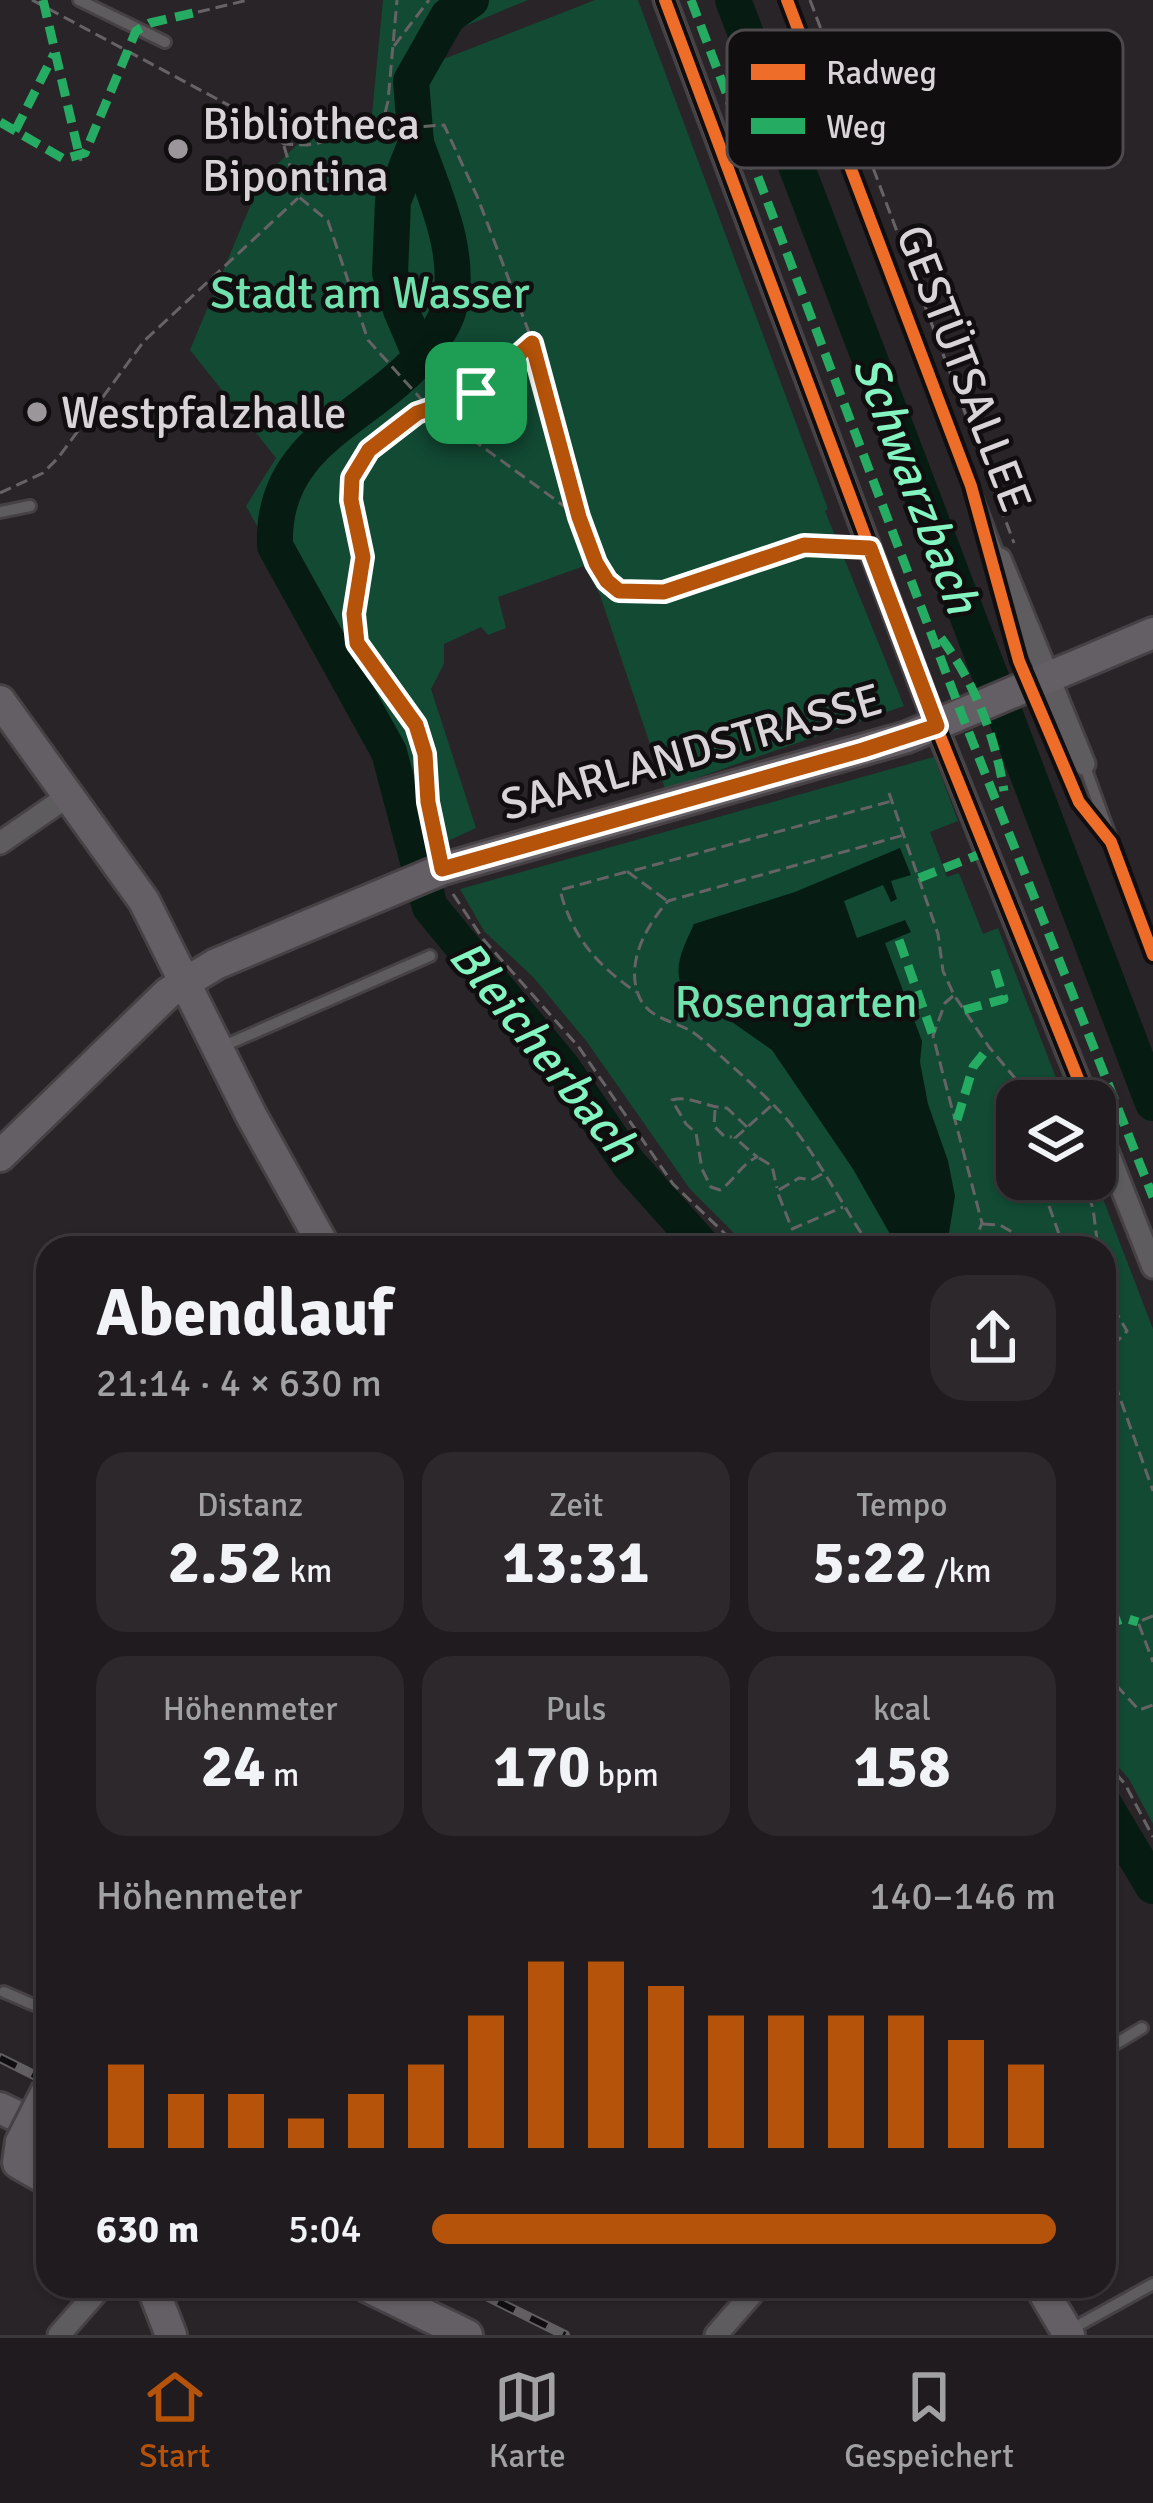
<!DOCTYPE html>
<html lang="de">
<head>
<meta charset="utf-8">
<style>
	:root { --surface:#1f1b1e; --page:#2c282b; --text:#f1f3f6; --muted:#a1a1a4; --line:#3c393c; --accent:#b45309 }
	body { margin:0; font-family:Signika,sans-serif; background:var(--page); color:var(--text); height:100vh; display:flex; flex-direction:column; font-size:45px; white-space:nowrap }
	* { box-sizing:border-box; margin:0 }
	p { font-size:39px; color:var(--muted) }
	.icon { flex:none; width:66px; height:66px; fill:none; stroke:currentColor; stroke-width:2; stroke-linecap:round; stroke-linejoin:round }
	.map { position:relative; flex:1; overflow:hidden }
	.panel { position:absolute; left:36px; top:1236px; width:1080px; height:1062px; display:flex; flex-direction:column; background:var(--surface); border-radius:36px; box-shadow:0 3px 9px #0004,0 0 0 3px var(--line) }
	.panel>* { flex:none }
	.controls { position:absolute; left:996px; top:1080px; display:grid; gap:24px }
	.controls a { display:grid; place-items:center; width:120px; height:120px; border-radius:24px; background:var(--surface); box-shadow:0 3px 9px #0004,0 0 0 3px var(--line); font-size:60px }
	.pin { position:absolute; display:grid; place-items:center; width:102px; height:102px; color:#fff; margin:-51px; border-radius:24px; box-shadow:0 6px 18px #0006 }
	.round { display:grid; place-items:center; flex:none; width:126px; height:126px; border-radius:36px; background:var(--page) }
	.summary { display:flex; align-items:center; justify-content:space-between; height:204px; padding:0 60px }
	h1 { font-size:66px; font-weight:700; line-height:90px }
	.figures { display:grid; grid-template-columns:repeat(3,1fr); gap:18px; height:204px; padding:12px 60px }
	.figures div { display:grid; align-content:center; border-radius:30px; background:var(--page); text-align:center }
	.figures b { font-size:60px; font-weight:700 }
	.figures small { font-size:33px; font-weight:400 }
	.figures p { font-size:33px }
	.chart { height:336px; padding:24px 60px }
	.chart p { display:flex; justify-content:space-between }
	.chart svg { width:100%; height:216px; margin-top:12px; stroke:var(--accent); stroke-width:6 }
	ul { padding:0 60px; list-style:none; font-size:39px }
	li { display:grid; grid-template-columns:192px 144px 1fr; align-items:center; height:90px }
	li i { height:30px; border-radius:15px; background:var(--accent) }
	.dock { display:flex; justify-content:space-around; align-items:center; height:168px; border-top:3px solid var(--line); background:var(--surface); font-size:33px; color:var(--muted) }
	.dock a { display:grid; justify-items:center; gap:6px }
	.dock .active { color:var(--accent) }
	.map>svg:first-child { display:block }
	.green { fill:#124a34 }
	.water { fill:#061c12 }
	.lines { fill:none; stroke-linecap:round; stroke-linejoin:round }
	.river { stroke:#061c12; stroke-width:36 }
	.lane-casing { stroke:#464145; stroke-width:16 }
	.street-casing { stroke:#464145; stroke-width:27 }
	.secondary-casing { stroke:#464145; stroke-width:36 }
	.path { stroke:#666365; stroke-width:3; stroke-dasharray:12 6; stroke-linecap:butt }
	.lane { stroke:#5f5c5f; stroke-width:10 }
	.street { stroke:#5f5c5f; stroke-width:21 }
	.secondary { stroke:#645f64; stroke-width:30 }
	.rail-casing { stroke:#615f61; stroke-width:10 }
	.rail { stroke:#110e10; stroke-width:6; stroke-dasharray:18; stroke-linecap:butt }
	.secondary-bridge-casing { stroke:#464145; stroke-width:36; stroke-linecap:butt }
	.secondary-bridge { stroke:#645f64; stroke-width:30 }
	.quiet { stroke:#26ab63; stroke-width:9; stroke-dasharray:18 9; stroke-linecap:butt }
	.cycleway-casing { stroke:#110e10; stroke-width:20 }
	.cycleway { stroke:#ee6e29; stroke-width:12 }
	.route-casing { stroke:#fff; stroke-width:24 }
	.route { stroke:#b45309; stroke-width:15 }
	.poi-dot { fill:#9b969a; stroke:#110e10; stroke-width:4.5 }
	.labels { text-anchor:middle; stroke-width:9; stroke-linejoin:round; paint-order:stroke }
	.poi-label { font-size:45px; fill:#d9d4d8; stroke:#110e10; text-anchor:start }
	.park-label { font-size:45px; fill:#71e1ad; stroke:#110e10 }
	.street-label { font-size:45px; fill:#d9d4d8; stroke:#110e10 }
	.water-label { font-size:48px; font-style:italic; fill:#84f4c0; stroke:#110e10 }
	.key { fill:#110e10; stroke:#4d494c; stroke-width:3 }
	.key-label { font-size:33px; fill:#d9d4d8 }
</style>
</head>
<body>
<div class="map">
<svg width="1153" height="2335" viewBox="0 0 1153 2335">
	<rect width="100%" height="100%" fill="#292428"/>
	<!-- green -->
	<g class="green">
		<path d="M 383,0 L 528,0 L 451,32 L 436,62 L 595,0 L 638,0 L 828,509 L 825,511 L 904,706 L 665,789 L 600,595 L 584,566 L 498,597 L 506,628 L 488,635 L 481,627 L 444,644 L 444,664 L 431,689 L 476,828 L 406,860 L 390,779 L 368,725 L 246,506 L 276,458 L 190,350 L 261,180 L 302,140 L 371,124 Z"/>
		<path d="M 934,757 L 958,821 L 930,832 L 947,877 L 959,873 L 983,934 L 998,928 L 1065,1101 L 1017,1101 L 1017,1179 L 1095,1178 L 1153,1329 L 1153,1824 L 1129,1779 L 1104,1751 L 1104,1248 L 749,1248 L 690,1189 L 587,1042 L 534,978 L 484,931 L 460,889 Z"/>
	</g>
	<!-- water -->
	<path class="water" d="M 900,848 L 911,875 L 891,881 L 897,899 L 891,902 L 883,885 L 844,901 L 857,938 L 905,920 L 911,932 L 885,943 L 922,1041 L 920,1062 L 928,1104 L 948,1161 L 955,1196 L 949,1233 L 936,1248 L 906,1248 L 894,1241 L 853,1169 L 772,1050 L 725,1017 L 686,995 C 670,969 683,949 694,924 L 795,892 Z"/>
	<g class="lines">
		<!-- river -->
		<g class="river">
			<path d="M 471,0 L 448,16 L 411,81 L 416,143 L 393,201 L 390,273 L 401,310 L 421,357 C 362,422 271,443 275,546 L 389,752 L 430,907 L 562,1067 L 629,1164 L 704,1248"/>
			<path d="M 733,0 L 1153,1103"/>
			<path d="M 416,143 C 434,194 463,253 449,308 C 445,325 431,342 421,357"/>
			<path d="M 1104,1804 L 1153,1886"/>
		</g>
		<defs>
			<g id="lane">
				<path d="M 79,0 L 165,42"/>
				<path d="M 787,0 L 1000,559"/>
				<path d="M 0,512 L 30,506"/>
				<path d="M 1084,764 L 1153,955"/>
				<path d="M 219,1048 L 430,956"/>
				<path d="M 4,1992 L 48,2011"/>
				<path d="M 1104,2051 L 1142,2028"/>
				<path d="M 1070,2330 L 1153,2284"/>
			</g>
			<g id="street">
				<path d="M 665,0 L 936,726 L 1087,1101"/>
				<path d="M 1000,559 L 1084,764"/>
				<path d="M 0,843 L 68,796"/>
				<path d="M 1095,1120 L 1153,1267"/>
				<path d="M 59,2335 L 102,2286"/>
				<path d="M 716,2335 L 759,2286"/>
			</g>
			<g id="secondary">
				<path d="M 0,701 L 144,901 L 251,1115 L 325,1248"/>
				<path d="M 0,1156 L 168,993 L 216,964 L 443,869 L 907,737 L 1153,633"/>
				<path d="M 0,2108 L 48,2131"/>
				<path d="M 21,2142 L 18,2163 L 48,2180"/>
				<path d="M 152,2286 L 171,2335"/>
				<path d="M 366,2286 L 467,2335"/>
				<path d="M 1040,2286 L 1069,2335"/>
			</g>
		</defs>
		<!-- lane casing -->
		<use href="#lane" class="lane-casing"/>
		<!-- street casing -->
		<use href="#street" class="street-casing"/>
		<!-- secondary casing -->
		<use href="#secondary" class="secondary-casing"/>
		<!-- path -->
		<g class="path">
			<path d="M 32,0 L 247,115 L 284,144 L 307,145 L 401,128 L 444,125 L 477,196 L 533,343 L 579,517 L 607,581 L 619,591 L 664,592 L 804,545 L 844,546"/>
			<path d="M 810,0 L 1014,543"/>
			<path d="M 198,12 L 248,0"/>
			<path d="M 394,46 L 429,0"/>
			<path d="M 381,130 L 388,101 L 397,0"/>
			<path d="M 284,146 L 299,197 L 328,221 L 368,340 L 429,408 L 575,514"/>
			<path d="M 79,154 L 81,161"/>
			<path d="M 0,493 L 43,473 L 58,458 L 144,341 L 298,198"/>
			<path d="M 889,793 L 938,934 L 943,971 L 954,995 L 989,1047 L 1034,1101"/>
			<path d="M 437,845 L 428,802 L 425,755 L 416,725 L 357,643 L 354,614 L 363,557 L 351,500 L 353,479 L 369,450 L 400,426 L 417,413 L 476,393 L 531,345"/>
			<path d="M 626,872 L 560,890 C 572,937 597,965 636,992"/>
			<path d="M 453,894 L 483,939 L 578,1046 L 673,1184 L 740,1248"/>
			<path d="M 666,900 L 628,872 L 892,801"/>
			<path d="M 953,996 L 945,1003 L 933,1036 L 982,1223 L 972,1248"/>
			<path d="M 715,1110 L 714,1126 L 724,1136 L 732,1137"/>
			<path d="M 747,1127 L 727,1108 C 707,1108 691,1095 672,1100 L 686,1124 L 696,1133 L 702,1169 L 711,1187 L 720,1190 C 735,1180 740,1165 757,1157 L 735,1138 L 771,1106"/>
			<path d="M 759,1158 L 772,1166 L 777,1188"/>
			<path d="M 822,1174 L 811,1180 L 799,1178 L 777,1191 L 792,1229 L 843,1207"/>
			<path d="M 1081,1179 L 1093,1208 L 1098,1248"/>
			<path d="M 1049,1206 L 1064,1248"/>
			<path d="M 983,1224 L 1000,1225 L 1040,1248"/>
			<path d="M 871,1248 C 845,1210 824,1168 796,1131 C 780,1108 746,1079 724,1059 C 714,1050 701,1037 689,1030 C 669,1019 647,1018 638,994 C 626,961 647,925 668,901 L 904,835"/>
			<path d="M 1104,1292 L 1127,1331 L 1106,1353 L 1109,1367 L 1153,1491"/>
			<path d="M 1104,1395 L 1116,1390"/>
			<path d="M 1153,1616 L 1138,1622 L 1153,1662"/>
			<path d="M 1104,1672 L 1139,1710 L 1153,1705"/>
			<path d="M 1104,1760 L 1125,1784 L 1153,1837"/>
		</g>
		<!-- lane -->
		<use href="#lane" class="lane"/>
		<!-- street -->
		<use href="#street" class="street"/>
		<!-- secondary -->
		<use href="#secondary" class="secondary"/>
		<defs>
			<g id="rail">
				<path d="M 0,2058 L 48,2082"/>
				<path d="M 466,2286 L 565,2335"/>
			</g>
		</defs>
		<!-- rail casing -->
		<use href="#rail" class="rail-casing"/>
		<!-- rail -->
		<use href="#rail" class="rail"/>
		<defs>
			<path id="secondary-bridge" d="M 21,2142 L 48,2089"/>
		</defs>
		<!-- secondary-bridge casing -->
		<use href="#secondary-bridge" class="secondary-bridge-casing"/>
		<!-- secondary-bridge -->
		<use href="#secondary-bridge" class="secondary-bridge"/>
		<!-- quiet -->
		<g class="quiet">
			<path d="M 43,0 L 79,154"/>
			<path d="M 691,0 L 962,715 L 1153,1197"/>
			<path d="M 0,122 L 64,159 L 85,153 L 136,31 L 150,23 L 198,12"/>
			<path d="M 15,131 L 54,54"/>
			<path d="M 941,638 C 975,683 995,736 1004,791"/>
			<path d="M 919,878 L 988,851"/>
			<path d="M 899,940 L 933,1036"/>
			<path d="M 964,1010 L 1004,999 L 995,970"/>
			<path d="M 957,1120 L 973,1067 L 989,1047"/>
			<path d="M 1104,1626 L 1125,1618 L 1138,1622"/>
		</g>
		<defs>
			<g id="cycleway">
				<path d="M 665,0 L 936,726 L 1087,1101"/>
				<path d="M 787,0 L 971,486 L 1019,661 L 1079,802 L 1111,842 L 1153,955"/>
			</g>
		</defs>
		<!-- cycleway casing -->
		<use href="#cycleway" class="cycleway-casing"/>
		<!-- cycleway -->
		<use href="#cycleway" class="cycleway"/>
	</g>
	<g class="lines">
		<defs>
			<path id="route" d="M 532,343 L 579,517 L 596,563 L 607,581 L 619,591 L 664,592 L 804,545 L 870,548 L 937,726 L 863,750 L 442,869 L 428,802 L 425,754 L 416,725 L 357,643 L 354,614 L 363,557 L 351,500 L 352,478 L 369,450 L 400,426 L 417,413 L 476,393 Z"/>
		</defs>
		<!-- route casing -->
		<use href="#route" class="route-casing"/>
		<!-- route -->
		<use href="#route" class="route"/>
	</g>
	<!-- markers -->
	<g class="poi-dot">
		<circle cx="178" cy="149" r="12"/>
		<circle cx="37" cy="412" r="12"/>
	</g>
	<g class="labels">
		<!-- poi labels -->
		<g class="poi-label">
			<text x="202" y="139">Bibliotheca<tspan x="202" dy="52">Bipontina</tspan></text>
			<text x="61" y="428">Westpfalzhalle</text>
		</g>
		<!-- park labels -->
		<g class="park-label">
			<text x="370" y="308">Stadt am Wasser</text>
			<text x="796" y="1017">Rosengarten</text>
		</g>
		<!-- street labels -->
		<g class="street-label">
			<text transform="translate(965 368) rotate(69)" y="16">GESTÜTSALLEE</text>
			<text transform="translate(691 751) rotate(-16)" y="16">SAARLANDSTRASSE</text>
		</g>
		<!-- water labels -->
		<g class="water-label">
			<text transform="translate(917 484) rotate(69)" y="17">Schwarzbach</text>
			<text transform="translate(545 1050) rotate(51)" y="17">Bleicherbach</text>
		</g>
	</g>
	<!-- legend -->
	<rect x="727" y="30" width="396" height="138" rx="18" class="key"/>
	<rect x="751" y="64" width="54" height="16" fill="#ee6e29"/>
	<rect x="751" y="118" width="54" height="16" fill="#26ab63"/>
	<g class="key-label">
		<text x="826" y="84">Radweg</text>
		<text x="826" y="138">Weg</text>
	</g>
</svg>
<div class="controls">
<a><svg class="icon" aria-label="layers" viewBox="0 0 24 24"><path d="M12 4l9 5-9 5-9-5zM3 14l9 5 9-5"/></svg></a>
</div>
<div class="pin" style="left:476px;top:393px;background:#1e9e55"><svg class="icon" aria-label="arrive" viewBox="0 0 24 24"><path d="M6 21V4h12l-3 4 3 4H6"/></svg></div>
<section class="panel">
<div class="summary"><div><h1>Abendlauf</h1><p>21:14 · 4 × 630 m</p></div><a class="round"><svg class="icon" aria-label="share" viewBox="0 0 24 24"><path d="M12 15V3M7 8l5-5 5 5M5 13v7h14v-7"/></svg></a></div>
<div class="figures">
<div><p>Distanz</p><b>2.52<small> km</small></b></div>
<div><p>Zeit</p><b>13:31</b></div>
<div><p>Tempo</p><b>5:22<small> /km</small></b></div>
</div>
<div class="figures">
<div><p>Höhenmeter</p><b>24<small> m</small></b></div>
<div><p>Puls</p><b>170<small> bpm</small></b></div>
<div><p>kcal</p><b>158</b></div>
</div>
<div class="chart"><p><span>Höhenmeter</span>140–146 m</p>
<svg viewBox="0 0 160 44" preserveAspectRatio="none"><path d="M5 44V27M15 44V33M25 44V33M35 44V38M45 44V33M55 44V27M65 44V17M75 44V6M85 44V6M95 44V11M105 44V17M115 44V17M125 44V17M135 44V17M145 44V22M155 44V27"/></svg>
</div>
<ul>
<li><b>630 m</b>5:04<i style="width:100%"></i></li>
</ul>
</section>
</div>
<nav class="dock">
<a class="active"><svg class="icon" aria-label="home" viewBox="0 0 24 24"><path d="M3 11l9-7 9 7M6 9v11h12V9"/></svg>Start</a>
<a><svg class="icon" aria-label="map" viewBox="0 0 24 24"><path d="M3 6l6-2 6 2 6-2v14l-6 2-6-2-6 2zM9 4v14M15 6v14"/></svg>Karte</a>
<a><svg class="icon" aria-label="saved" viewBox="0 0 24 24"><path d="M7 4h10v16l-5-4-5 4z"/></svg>Gespeichert</a>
</nav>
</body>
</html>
